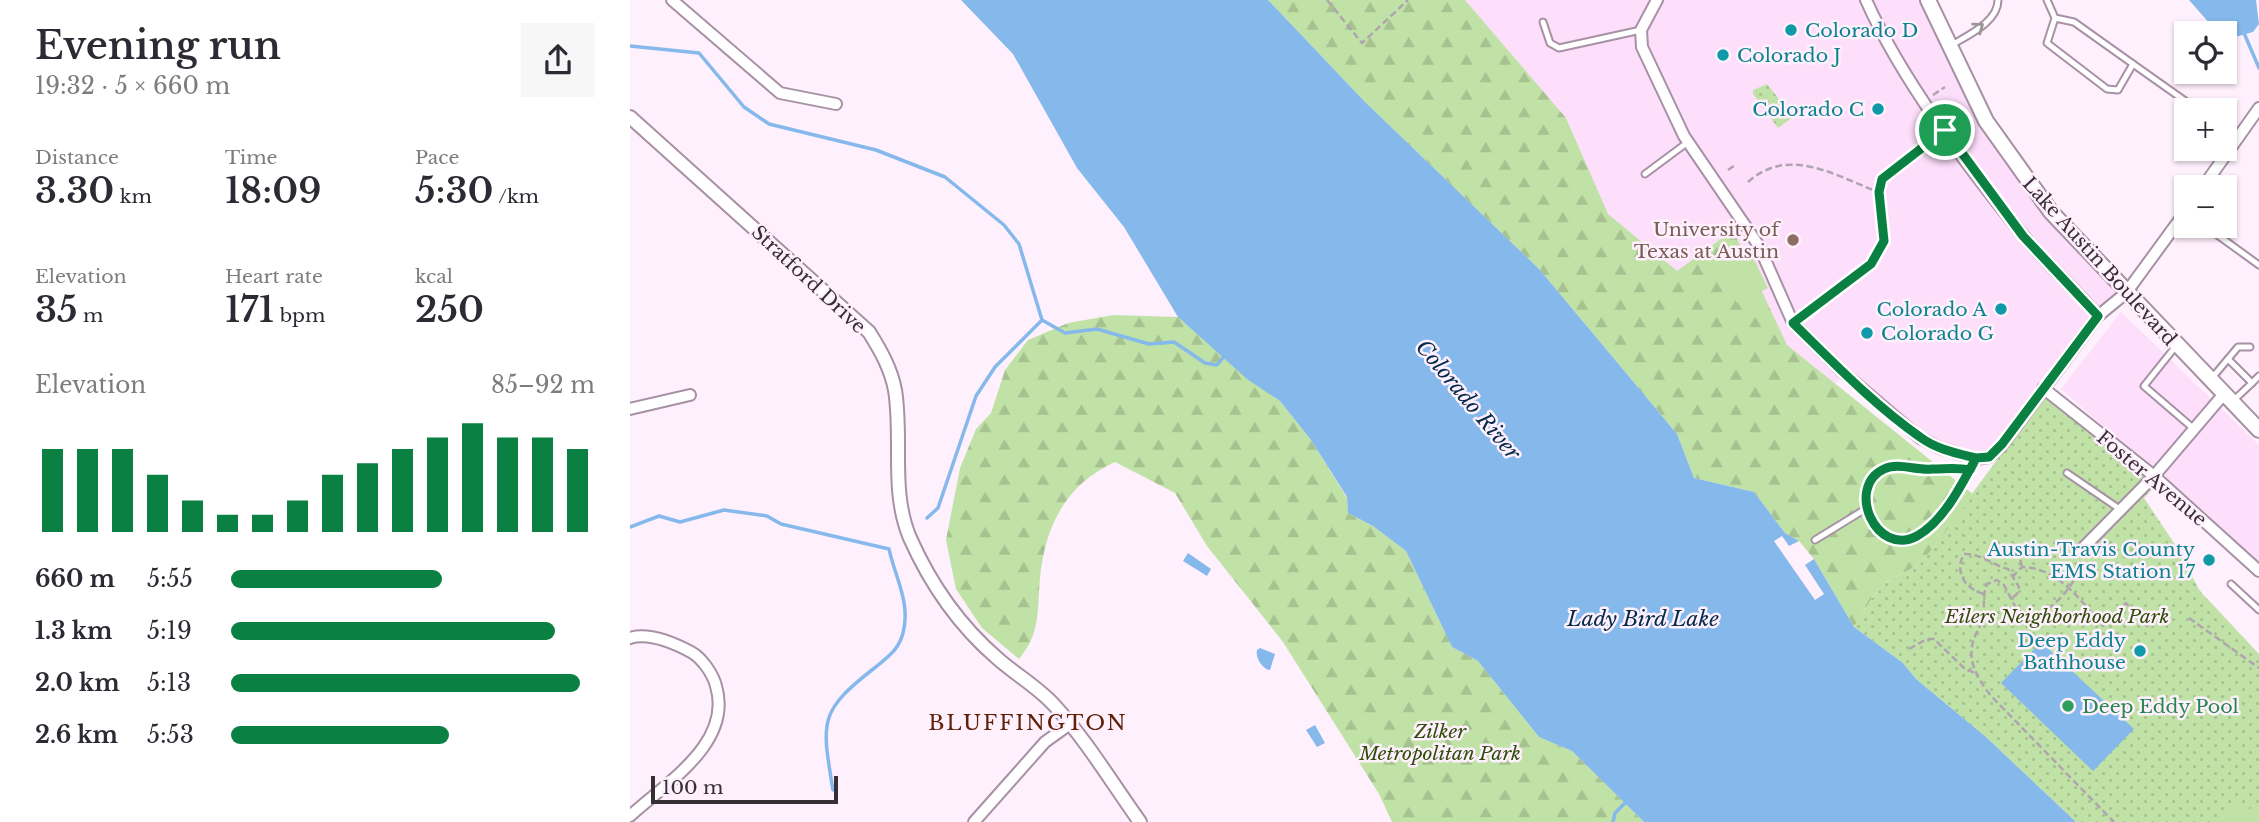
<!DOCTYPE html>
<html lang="en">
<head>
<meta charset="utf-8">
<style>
	:root { --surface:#fff; --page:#f7f7f7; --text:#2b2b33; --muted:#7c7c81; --accent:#0b8043 }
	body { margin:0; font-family:"Libre Baskerville",serif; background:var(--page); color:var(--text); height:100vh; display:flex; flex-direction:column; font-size:26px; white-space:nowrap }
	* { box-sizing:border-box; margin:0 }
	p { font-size:23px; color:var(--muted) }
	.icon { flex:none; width:38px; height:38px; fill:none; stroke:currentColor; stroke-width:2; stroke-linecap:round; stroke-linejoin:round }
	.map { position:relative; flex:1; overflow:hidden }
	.details { display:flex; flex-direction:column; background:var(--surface); width:630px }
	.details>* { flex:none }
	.buttons { position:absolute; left:1544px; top:21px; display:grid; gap:14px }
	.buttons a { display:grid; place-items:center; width:63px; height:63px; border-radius:0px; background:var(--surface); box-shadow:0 2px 5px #0004; font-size:35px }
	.scale { position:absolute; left:21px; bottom:18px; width:187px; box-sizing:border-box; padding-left:7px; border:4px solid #372e36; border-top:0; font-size:19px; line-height:24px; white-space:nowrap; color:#372e36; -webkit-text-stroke:5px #fff0fd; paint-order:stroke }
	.pin { position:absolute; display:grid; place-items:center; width:60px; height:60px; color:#fff; margin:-30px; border:4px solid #fff; border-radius:50%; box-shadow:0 2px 7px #0007 }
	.round { display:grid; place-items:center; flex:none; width:74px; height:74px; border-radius:0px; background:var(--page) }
	.head { display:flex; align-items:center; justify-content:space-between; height:119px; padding:0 35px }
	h1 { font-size:38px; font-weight:600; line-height:52px }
	.metrics { display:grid; grid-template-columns:repeat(3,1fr); gap:10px; height:119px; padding:7px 35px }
	.metrics div { display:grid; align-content:center }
	.metrics b { font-size:35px; font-weight:600 }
	.metrics small { font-size:19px; font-weight:400 }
	.metrics p { font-size:19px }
	.chart { height:196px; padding:14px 35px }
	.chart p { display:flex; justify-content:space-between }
	.chart svg { width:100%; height:126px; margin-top:7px; stroke:var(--accent); stroke-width:6 }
	ul { padding:0 35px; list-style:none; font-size:23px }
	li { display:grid; grid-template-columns:112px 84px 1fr; align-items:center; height:52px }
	li i { height:18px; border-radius:9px; background:var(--accent) }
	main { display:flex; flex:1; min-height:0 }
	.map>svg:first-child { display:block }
	.built { fill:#fddffb }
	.grass { fill:url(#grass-dots) }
	.forest { fill:url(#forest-firs) }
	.garden { fill:#c1e2a6 }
	.water { fill:#85b8eb }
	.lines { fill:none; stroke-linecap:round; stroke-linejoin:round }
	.stream { stroke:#85b8eb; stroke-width:3.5 }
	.service-casing { stroke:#a791a5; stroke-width:9 }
	.minor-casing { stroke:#a791a5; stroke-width:14 }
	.tertiary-casing { stroke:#a791a5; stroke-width:16 }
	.secondary-casing { stroke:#a791a5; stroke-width:18 }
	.path { stroke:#b0a4af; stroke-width:2.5; stroke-dasharray:7 3.5; stroke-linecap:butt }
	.service { stroke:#fff; stroke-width:5 }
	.minor { stroke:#fff; stroke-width:10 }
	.tertiary { stroke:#fff; stroke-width:12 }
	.secondary { stroke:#fff; stroke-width:14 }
	.oneway { stroke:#9b969a }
	.route-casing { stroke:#fff; stroke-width:14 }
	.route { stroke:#0b8043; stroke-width:9 }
	.culture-dot { fill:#0f9aa8; stroke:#fff0fd; stroke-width:2.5 }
	.education-dot { fill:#8d6e63; stroke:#fff0fd; stroke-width:2.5 }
	.leisure-dot { fill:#2e9e5b; stroke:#fff0fd; stroke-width:2.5 }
	.labels { text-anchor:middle; stroke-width:5; stroke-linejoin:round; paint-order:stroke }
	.culture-label { font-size:19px; fill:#0d838f; stroke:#fff0fd; text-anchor:end }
	.education-label { font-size:19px; fill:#785e54; stroke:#fff0fd; text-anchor:end }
	.street-label { font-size:19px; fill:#372e36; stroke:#fff0fd }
	.park-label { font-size:19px; font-style:italic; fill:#304d0a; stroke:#fff0fd }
	.leisure-label { font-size:19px; fill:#27864d; stroke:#fff0fd; text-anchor:start }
	.water-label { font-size:21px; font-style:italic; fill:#042b4b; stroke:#fff0fd }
	.neighbourhood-label { font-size:21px; letter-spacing:2px; fill:#612106; stroke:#fff0fd }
</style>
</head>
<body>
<main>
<section class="details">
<div class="head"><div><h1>Evening run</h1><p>19:32 · 5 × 660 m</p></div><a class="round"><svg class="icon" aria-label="share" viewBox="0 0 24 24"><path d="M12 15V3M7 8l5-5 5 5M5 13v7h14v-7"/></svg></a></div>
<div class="metrics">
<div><p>Distance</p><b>3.30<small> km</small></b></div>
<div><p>Time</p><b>18:09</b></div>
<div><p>Pace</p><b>5:30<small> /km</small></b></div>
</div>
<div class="metrics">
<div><p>Elevation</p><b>35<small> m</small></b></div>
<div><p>Heart rate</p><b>171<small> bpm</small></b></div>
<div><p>kcal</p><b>250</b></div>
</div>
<div class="chart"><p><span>Elevation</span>85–92 m</p>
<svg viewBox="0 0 160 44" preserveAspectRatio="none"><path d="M5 44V15M15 44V15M25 44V15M35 44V24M45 44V33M55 44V38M65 44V38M75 44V33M85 44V24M95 44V20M105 44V15M115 44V11M125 44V6M135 44V11M145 44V11M155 44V15"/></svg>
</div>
<ul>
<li><b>660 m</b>5:55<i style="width:58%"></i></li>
<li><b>1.3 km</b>5:19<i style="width:89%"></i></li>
<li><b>2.0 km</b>5:13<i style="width:96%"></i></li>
<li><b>2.6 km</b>5:53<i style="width:60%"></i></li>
</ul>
</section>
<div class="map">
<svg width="1629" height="822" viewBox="0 0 1629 822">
	<defs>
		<pattern id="grass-dots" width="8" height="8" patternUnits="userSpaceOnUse" patternTransform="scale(1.75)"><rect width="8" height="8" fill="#c1e2a6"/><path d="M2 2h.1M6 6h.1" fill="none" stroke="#a6c290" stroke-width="1.8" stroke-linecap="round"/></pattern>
		<pattern id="forest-firs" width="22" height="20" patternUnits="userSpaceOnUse" patternTransform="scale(1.75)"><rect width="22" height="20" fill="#c1e2a6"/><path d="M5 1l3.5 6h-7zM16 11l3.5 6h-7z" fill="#a6c290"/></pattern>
	</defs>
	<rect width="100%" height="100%" fill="#fff0fd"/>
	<!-- built -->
	<g class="built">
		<path d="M 638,0 L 1298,0 L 1356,121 L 1496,293 L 1468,316 L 1359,457 L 1310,448 L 1215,374 L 1101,487 Z"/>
		<path d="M 1491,312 L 1629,445 L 1629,564 L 1431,389 Z"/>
	</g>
	<!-- grass -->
	<g class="grass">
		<path d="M 1137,84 L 1163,117 L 1148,128 L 1123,94 L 1123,90 Z"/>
		<path d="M 1415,395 L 1529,482 L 1514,498 L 1544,543 L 1570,591 L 1629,654 L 1629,822 L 1446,822 L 1356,737 L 1286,679 L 1273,663 L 1224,627 L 1242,598 L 1258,581 L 1290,564 Z"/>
	</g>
	<!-- forest -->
	<g class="forest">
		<path d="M 638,0 L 835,0 L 936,118 L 978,214 L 1047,271 L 1103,230 L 1157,345 L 1344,495 L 1290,564 L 1258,581 L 1242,598 L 1224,627 L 1184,559 L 1169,541 L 1155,533 L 1124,492 L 1064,478 L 1047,434 L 909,269 L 735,102 Z"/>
		<path d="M 483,315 L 548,317 L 617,378 L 650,401 L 681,440 L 717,498 L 718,513 L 743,526 L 776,551 L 822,647 L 848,661 L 909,737 L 942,751 L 1014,822 L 762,822 L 749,794 L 653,642 L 577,546 L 545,493 L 485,462 C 436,484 415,526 410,578 C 407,610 411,633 389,659 L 352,628 L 326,589 L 316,540 L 330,468 L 346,429 L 361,413 L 375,370 L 398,340 L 438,323 Z"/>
	</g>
	<!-- garden -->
	<g class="garden">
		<path d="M 1118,247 L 1138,288 L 1107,303 L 1087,262 Z"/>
		<path d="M 1629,802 L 1629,822 L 1589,822 L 1609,803 L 1616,812 Z"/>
	</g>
	<!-- water -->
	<g class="water">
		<path d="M 331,0 L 638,0 L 735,102 L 909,269 L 1047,434 L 1064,478 L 1124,492 L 1155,533 L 1169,541 L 1159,546 L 1152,536 L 1144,541 L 1185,600 L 1194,594 L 1175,565 L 1184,559 L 1224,627 L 1273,663 L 1286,679 L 1356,737 L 1446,822 L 1014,822 L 942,751 L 909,737 L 848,661 L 822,647 L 776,551 L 743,526 L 718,513 L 717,497 L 681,440 L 650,401 L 617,379 L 548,317 L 494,227 L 447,168 L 383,54 Z"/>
		<path d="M 1559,0 L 1626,0 L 1629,24 L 1623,32 L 1598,39 L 1594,33 L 1588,33 Z"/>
		<path d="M 558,553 L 581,569 L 577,576 L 553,561 Z"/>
		<path d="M 1411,642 L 1504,729 L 1463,771 L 1371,683 Z"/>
		<path d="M 630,648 L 645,654 L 640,670 C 632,669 625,657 627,650 Z"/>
		<path d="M 685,725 L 695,743 L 687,747 L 676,730 Z"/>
	</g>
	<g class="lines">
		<!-- stream -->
		<g class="stream">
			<path d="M 1614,33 L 1629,68"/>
			<path d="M 0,46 L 69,53 L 114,107 L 139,124 L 246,150 L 315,177 L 374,225 L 389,244 L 412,320 L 435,333 L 467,329 L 519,344 L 544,342 L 575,363 L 587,365 L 595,355"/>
			<path d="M 297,518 L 308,508 L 346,396 L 365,367 L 412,320"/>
			<path d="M 0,527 L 29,516 L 50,522 L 94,510 L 137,516 L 151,524 L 259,549 C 265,577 281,603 273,633 C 269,649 259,656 247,666 C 189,711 191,719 203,790"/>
			<path d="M 983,822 L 985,813 L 997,801"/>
		</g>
		<defs>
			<g id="service">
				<path d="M 1417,0 L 1425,18 L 1417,43 L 1477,89 L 1488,90 L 1503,64 L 1444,22 L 1425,18"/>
				<path d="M 913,22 L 920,43 L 929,48 L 1011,30"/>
				<path d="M 1322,45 C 1338,35 1368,22 1368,0"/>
				<path d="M 1503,64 L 1568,110"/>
				<path d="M 1594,129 L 1607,139"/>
				<path d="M 1015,174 L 1058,142"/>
				<path d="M 1575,226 L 1629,265"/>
				<path d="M 1163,323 L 1242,264 L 1254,241 L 1249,192 L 1252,179 L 1315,130"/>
				<path d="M 1546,346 L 1514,386 L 1564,429"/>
				<path d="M 1598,359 L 1622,383 L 1629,376"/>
				<path d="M 1582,378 L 1608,347 L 1620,347"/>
				<path d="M 1604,400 L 1622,383"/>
				<path d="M 1340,470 C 1326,467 1316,468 1302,469 C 1286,471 1269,462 1254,469 C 1215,487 1246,557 1287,536 C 1314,523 1331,484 1345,459"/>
				<path d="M 1437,473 L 1491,510"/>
				<path d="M 1185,540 L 1237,508"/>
				<path d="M 1601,584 L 1629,610"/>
			</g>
			<g id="minor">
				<path d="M 42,0 L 150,93 L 206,104"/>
				<path d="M 1027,0 L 1011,30 L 1012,47 L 1054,136 L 1129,246 L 1163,323 L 1215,374 L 1290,438 L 1310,448 L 1346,459 L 1359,457 L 1372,445 L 1468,316 L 1496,293 L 1556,211"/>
				<path d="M 1236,0 C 1271,79 1338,167 1392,234 C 1416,263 1444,288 1468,316"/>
				<path d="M 1573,187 L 1629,108"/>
				<path d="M 1413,388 L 1524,476 L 1629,571"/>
				<path d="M 0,409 L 60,395"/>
				<path d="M 1451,550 L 1524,476 L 1593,395"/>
				<path d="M 0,638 C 19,632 44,643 61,652 C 72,658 83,674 86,686 C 103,743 37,782 0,816"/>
				<path d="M 344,822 L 415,742 L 440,724"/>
			</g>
			<path id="tertiary" d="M 0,117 L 239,332 C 251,351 261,369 265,390 C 273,439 260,491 280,538 C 300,583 330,626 367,658 C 386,675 408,687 425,706 C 457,741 482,783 510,822"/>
			<path id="secondary" d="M 1298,0 L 1356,121 L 1421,212 L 1629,430"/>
		</defs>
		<!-- service casing -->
		<use href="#service" class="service-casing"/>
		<!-- minor casing -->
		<use href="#minor" class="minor-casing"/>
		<!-- tertiary casing -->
		<use href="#tertiary" class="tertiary-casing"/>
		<!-- secondary casing -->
		<use href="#secondary" class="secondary-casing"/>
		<!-- path -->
		<g class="path">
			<path d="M 697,0 L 732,43 L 778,0"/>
			<path d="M 1303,95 L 1315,87"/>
			<path d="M 1098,170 L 1105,165"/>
			<path d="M 1118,182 C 1157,147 1201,173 1243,190"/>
			<path d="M 1383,554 L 1390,557 L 1392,567"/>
			<path d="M 1451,561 C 1447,584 1424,610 1402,616 L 1387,610 L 1374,585 L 1367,580 L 1357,584 C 1352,595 1355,606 1353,618 C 1351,626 1346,632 1344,639 C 1336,661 1348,679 1361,696 L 1484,822"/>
			<path d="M 1382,577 L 1392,567 C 1429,568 1450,600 1473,626 L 1496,603 L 1518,627"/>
			<path d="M 1354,594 C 1335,589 1324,572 1334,554 C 1350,553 1362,565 1378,569 L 1389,587 L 1387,594 L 1381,599"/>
			<path d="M 1559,618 L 1629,668"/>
			<path d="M 1279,649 L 1297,639 L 1304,639 L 1335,669 L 1345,673"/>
		</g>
		<!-- service -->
		<use href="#service" class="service"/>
		<!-- minor -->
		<use href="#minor" class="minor"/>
		<!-- tertiary -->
		<use href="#tertiary" class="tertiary"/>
		<!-- secondary -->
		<use href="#secondary" class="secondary"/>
	</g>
	<!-- one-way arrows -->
	<defs><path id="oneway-chevron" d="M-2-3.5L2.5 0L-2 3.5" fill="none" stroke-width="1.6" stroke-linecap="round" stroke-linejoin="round" transform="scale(1.75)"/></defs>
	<use class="oneway" href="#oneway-chevron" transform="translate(1349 27) rotate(-36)"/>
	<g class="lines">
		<defs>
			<path id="route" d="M 1315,130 L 1393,236 L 1468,316 L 1372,444 L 1359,457 L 1346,458 C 1332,484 1314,521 1287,536 C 1246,558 1215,487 1254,469 C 1269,462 1286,471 1302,469 C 1316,469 1326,467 1340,470 L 1346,458 C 1326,453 1306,449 1290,437 C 1244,405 1203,362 1163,323 L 1241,264 L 1254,241 L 1249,192 L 1252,179 L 1315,130"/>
		</defs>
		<!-- route casing -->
		<use href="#route" class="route-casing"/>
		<!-- route -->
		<use href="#route" class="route"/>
	</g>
	<!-- markers -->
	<g class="culture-dot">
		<circle cx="1161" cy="30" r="7"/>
		<circle cx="1093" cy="55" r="7"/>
		<circle cx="1248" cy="109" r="7"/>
		<circle cx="1371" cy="309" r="7"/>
		<circle cx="1237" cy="333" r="7"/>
		<circle cx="1579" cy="560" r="7"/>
		<circle cx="1510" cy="651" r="7"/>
	</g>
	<circle class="education-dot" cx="1163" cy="240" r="7"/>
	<circle class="leisure-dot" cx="1438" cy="706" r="7"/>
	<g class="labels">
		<!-- culture labels -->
		<g class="culture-label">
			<text x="1175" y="37" text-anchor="start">Colorado D</text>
			<text x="1107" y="62" text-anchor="start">Colorado J</text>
			<text x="1234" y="116">Colorado C</text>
			<text x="1357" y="316">Colorado A</text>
			<text x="1251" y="340" text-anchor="start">Colorado G</text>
			<text x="1565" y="556">Austin-Travis County<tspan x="1565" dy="22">EMS Station 17</tspan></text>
			<text x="1496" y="647">Deep Eddy<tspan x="1496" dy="22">Bathhouse</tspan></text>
		</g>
		<!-- education labels -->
		<g class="education-label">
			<text x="1149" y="236">University of<tspan x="1149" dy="22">Texas at Austin</tspan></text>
		</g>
		<!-- street labels -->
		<g class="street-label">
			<text transform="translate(1470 261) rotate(48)" y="7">Lake Austin Boulevard</text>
			<text transform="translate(179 279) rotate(43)" y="7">Stratford Drive</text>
			<text transform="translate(1522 478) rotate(40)" y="7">Foster Avenue</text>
		</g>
		<!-- park labels -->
		<g class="park-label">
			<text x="1427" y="623">Eilers Neighborhood Park</text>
			<text x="810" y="738">Zilker<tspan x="810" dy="22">Metropolitan Park</tspan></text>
		</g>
		<!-- leisure labels -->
		<g class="leisure-label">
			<text x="1452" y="713">Deep Eddy Pool</text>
		</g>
		<!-- water labels -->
		<g class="water-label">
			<text transform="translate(838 400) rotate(50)" y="7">Colorado River</text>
			<text x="1013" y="626">Lady Bird Lake</text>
		</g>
		<!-- neighbourhood labels -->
		<g class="neighbourhood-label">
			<text x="398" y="730">BLUFFINGTON</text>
		</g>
	</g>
</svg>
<div class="buttons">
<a><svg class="icon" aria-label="locate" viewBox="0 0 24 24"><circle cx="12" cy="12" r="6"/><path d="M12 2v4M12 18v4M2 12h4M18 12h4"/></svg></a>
<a>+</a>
<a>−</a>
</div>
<div class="scale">100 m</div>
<div class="pin" style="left:1315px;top:130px;background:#1e9e55"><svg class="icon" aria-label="arrive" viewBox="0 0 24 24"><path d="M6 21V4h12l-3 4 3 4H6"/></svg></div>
</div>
</main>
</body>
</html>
